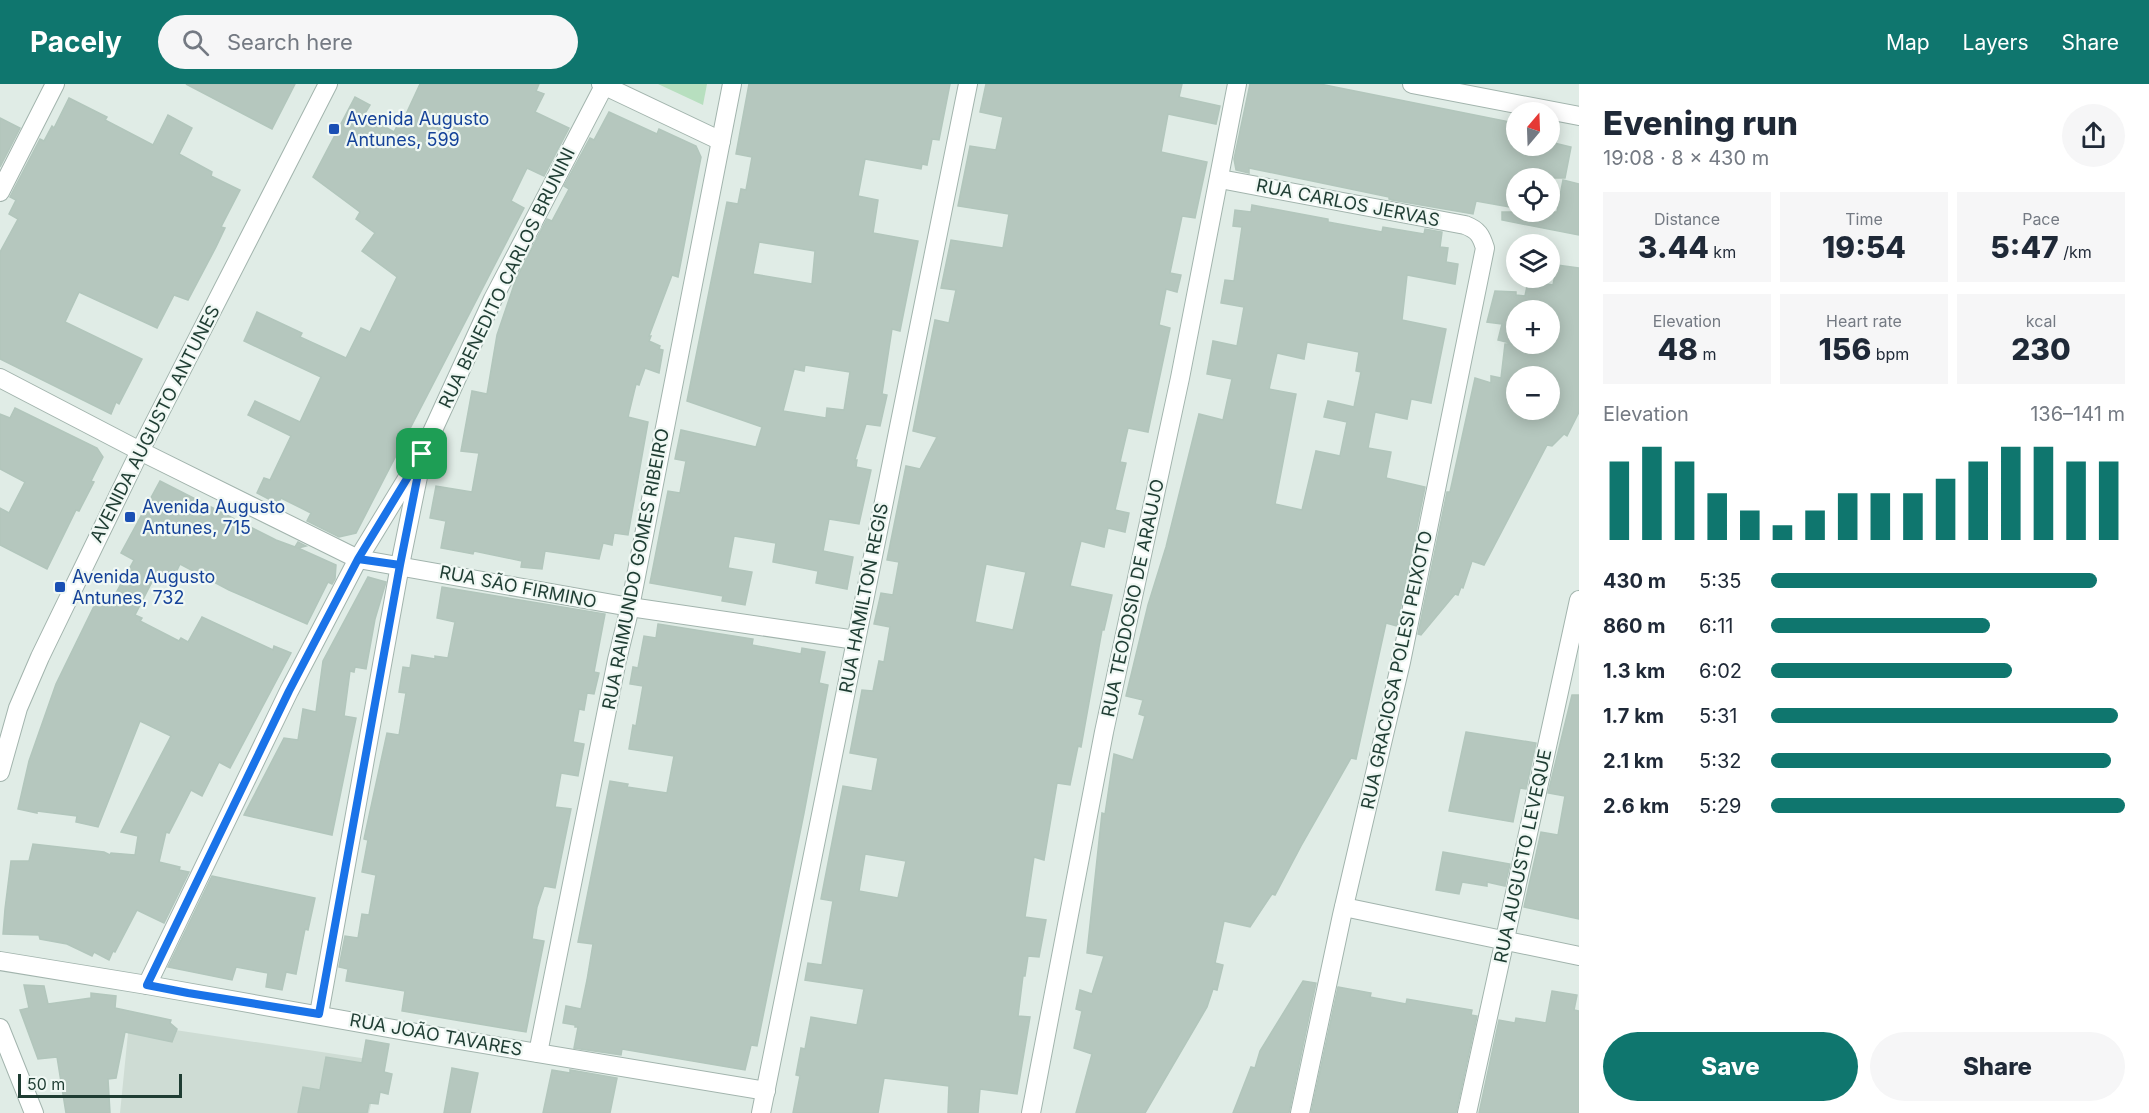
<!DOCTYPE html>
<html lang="en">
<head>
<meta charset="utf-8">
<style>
	:root { --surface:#fff; --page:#f6f6f7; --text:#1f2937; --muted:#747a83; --accent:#0f766e }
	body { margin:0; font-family:Inter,sans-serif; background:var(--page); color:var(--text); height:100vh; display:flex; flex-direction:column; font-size:22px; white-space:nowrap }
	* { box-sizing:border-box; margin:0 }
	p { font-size:20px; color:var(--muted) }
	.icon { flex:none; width:33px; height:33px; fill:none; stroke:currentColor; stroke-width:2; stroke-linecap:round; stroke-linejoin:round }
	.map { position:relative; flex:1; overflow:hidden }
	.side { display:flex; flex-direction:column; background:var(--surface); width:570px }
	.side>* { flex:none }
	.needle { width:39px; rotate:19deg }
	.buttons { position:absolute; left:1506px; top:18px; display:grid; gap:12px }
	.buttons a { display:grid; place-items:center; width:54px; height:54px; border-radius:50%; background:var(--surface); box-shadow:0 3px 15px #0003; font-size:30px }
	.scale { position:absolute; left:18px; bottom:15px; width:164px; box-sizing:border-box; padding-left:6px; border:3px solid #1f3d33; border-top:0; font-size:16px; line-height:21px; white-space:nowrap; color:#1f3d33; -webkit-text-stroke:4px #f0f8f4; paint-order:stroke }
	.pin { position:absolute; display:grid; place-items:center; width:51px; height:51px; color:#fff; margin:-26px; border-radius:12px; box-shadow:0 3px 9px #0006 }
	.round { display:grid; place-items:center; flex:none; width:63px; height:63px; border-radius:32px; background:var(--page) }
	.summary { display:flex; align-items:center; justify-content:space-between; height:102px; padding:0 24px }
	h1 { font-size:33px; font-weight:800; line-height:45px }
	.stats { display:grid; grid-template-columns:repeat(3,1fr); gap:9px; height:102px; padding:6px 24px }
	.stats div { display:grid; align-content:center; border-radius:0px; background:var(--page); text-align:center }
	.stats b { font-size:30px; font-weight:800 }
	.stats small { font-size:16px; font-weight:400 }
	.stats p { font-size:16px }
	.chart { height:168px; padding:12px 24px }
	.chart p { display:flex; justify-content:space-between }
	.chart svg { width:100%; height:108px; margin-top:6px; stroke:var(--accent); stroke-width:6 }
	.action { display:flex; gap:12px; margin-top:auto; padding:12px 24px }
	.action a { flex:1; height:69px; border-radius:36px; background:var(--accent); color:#fff; font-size:24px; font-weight:800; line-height:69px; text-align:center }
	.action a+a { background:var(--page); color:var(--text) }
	ul { padding:0 24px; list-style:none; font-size:20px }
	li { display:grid; grid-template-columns:96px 72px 1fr; align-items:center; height:45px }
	li i { height:15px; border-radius:8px; background:var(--accent) }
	header { display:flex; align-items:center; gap:36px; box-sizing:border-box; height:84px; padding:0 30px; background:var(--accent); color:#fff }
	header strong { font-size:28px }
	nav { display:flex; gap:33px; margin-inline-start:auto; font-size:21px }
	.search { width:420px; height:54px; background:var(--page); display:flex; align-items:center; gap:15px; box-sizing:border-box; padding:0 21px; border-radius:33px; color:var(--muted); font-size:22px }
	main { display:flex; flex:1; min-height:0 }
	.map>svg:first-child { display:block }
	.built { fill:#cedcd4 }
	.green { fill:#b7dfbf }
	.building { fill:#b5c7be; stroke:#b2c6bc; stroke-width:1.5; fill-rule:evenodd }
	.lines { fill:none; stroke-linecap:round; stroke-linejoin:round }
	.minor-casing { stroke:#a2b4ad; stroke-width:20 }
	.minor { stroke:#fff; stroke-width:18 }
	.route-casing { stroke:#fff; stroke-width:12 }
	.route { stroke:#1a73e8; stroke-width:8 }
	.transit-dot { fill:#1a4fb4; stroke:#f0f8f4; stroke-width:2 }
	.labels { text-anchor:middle; stroke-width:4.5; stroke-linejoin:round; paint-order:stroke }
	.transit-label { font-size:18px; fill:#164399; stroke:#f0f8f4; text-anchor:start }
	.street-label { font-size:18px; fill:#1f3d33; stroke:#f0f8f4 }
</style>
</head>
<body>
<header>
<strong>Pacely</strong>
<div class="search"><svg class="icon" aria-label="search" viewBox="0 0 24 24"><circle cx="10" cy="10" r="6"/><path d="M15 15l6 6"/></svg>Search here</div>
<nav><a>Map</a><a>Layers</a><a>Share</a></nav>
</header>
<main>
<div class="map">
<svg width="1579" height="1029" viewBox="0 0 1579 1029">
	<rect width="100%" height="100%" fill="#e0ece6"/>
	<!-- built -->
	<path class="built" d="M 129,939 L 381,977 L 369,1029 L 120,1029 Z"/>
	<!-- green -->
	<path class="green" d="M 658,0 L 707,0 L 703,21 Z"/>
	<!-- building -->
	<g class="building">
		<path d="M 186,0 L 295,0 L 272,45 Z"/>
		<path d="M 420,0 L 539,0 L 536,7 L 544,10 L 535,28 L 569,44 L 544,92 L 527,84 L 511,117 L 524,124 L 356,449 L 339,453 L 307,437 L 311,429 L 281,414 L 278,420 L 257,409 L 264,394 L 270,396 L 291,352 L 248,331 L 255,317 L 300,338 L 321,293 L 244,257 L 257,228 L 302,249 L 300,253 L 346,274 L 361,244 L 370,248 L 397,193 L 362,167 L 375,149 L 356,135 L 360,128 L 313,93 L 355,13 L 370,21 L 364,31 L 394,48 L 397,42 L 400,43 Z"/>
		<path d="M 749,0 L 950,0 L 939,56 L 932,55 L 927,81 L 922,80 L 921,85 L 865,75 L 858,112 L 878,116 L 873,149 L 918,157 L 900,247 L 892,245 L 882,310 L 887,311 L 880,342 L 866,340 L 855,376 L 857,376 L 856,383 L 871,386 L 859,440 L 829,435 L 823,467 L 853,473 L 847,505 L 816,499 L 818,487 L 773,478 L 776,459 L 734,452 L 728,484 L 752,488 L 745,521 L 722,517 L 723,512 L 650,499 L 668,407 L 680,409 L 686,377 L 675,375 L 681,346 L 756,363 L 762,343 L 687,317 L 727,118 L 738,120 L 741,105 L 746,106 L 752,73 L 736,70 ZM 759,158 L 815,167 L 812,200 L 753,190 ZM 805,281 L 850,288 L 844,326 L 827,324 L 826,334 L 783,327 L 794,285 L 804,287 Z"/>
		<path d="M 986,0 L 1182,0 L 1179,13 L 1220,22 L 1216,40 L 1168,30 L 1161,68 L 1207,78 L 1195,134 L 1182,132 L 1170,189 L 1181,191 L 1177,208 L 1166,205 L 1159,241 L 1170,244 L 1148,348 L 1128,344 L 1120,378 L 1126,379 L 1115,426 L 1129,429 L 1125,448 L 1108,444 L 1104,463 L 1081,457 L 1070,502 L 1112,511 L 1104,546 L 1102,546 L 1081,663 L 1078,662 L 1070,701 L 1057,699 L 1044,776 L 1034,773 L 1025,833 L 1046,836 L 1039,873 L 1028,872 L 1025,892 L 1023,892 L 1018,932 L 1030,933 L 1017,1010 L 980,1005 L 978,1029 L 948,1029 L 949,1002 L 884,994 L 878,1029 L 793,1029 L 800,992 L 796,991 L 801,964 L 805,965 L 811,933 L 857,941 L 864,905 L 805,896 L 808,879 L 822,881 L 833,817 L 821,815 L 843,702 L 872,707 L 878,674 L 850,669 L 862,606 L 873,607 L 879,577 L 884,578 L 890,543 L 874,540 L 881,509 L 893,511 L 899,478 L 887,476 L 906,382 L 920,385 L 937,353 L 913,347 L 935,236 L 949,239 L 956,206 L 941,204 L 951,156 L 1003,164 L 1009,130 L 958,122 L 970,62 L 996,66 L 1003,33 L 980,28 ZM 986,480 L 1026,488 L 1013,546 L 975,538 ZM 865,770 L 906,777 L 898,814 L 859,807 Z"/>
		<path d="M 1250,0 L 1320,0 L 1510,38 L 1508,48 L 1516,50 L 1516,62 L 1550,62 L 1550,58 L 1571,63 L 1565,94 L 1516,94 L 1516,124 L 1476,117 L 1473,130 L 1392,116 L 1389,115 L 1389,113 L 1249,84 L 1249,89 L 1236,86 L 1234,75 Z"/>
		<path d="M 69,14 L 107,33 L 105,36 L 153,61 L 168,31 L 192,44 L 179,70 L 212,88 L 211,92 L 240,106 L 221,143 L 225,144 L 216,163 L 188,216 L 174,211 L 157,244 L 79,208 L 65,238 L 142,275 L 119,320 L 116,318 L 111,330 L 0,275 L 0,168 L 18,135 L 9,130 L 16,116 L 10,113 L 40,55 L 44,57 L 52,42 L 54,44 Z"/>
		<path d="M 609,28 L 657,50 L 659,45 L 696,62 L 701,73 L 678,193 L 672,191 L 649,252 L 651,252 L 649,257 L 660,262 L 659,265 L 663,266 L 659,289 L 645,284 L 639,301 L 636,300 L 628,333 L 648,338 L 628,451 L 614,449 L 612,461 L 603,459 L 599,475 L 545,467 L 542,485 L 521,483 L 522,477 L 474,467 L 473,470 L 441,464 L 446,437 L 430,434 L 436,402 L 472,408 L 479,369 L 461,367 L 472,307 L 487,310 L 497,251 L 516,195 L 547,135 L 552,137 L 569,105 L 564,102 L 590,54 L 594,56 Z"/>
		<path d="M 0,34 L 20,44 L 0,83 Z"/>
		<path d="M 1563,96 L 1579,100 L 1579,151 L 1502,136 L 1502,128 L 1557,128 Z"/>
		<path d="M 1252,121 L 1328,135 L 1328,138 L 1382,148 L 1383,143 L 1424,150 L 1425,145 L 1442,148 L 1440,163 L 1448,164 L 1446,178 L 1458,180 L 1455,200 L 1407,191 L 1402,236 L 1446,245 L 1431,319 L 1411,315 L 1407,335 L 1375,328 L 1368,364 L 1391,368 L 1386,394 L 1425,403 L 1397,542 L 1386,539 L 1356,675 L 1351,674 L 1301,762 L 1275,811 L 1272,810 L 1250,843 L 1224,837 L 1215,879 L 1223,881 L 1217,906 L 1213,905 L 1207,923 L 1145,1029 L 1076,1029 L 1092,970 L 1074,964 L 1082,927 L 1076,925 L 1080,906 L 1092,910 L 1104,872 L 1087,869 L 1102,729 L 1105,730 L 1114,670 L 1133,676 L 1145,632 L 1139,630 L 1143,616 L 1126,612 L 1148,521 L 1166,463 L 1199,330 L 1223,336 L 1232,295 L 1207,290 L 1213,257 L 1237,262 L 1244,223 L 1221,219 L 1225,196 L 1234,197 L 1242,143 L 1233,142 L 1235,126 L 1251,128 ZM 1307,258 L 1359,268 L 1356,287 L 1361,288 L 1354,323 L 1328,317 L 1324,333 L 1347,338 L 1340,372 L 1316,367 L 1302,426 L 1275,420 L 1296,310 L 1269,305 L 1277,269 L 1304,275 Z"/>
		<path d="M 1557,181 L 1579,184 L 1579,328 L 1567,352 L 1564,350 L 1552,362 L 1547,361 L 1484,481 L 1472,477 L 1463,504 L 1461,503 L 1458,511 L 1455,510 L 1421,551 L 1418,550 L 1447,408 L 1450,408 L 1475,294 L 1491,299 L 1491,292 L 1501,294 L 1505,260 L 1514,260 L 1498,256 L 1502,240 L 1487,238 L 1495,207 L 1516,208 L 1516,211 L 1525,212 L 1528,197 L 1553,201 ZM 1516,226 L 1550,226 L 1550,260 L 1516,260 ZM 1516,292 L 1550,292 L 1550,326 L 1516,326 Z"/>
		<path d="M 15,324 L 97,364 L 103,373 L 91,397 L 94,398 L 79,427 L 76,426 L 47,485 L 0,461 L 0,424 L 9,429 L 25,398 L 0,385 L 0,330 L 10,334 Z"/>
		<path d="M 160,397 L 276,456 L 295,463 L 298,458 L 306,462 L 298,464 L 336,481 L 335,495 L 332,500 L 328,498 L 307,540 L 229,506 L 180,480 L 171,499 L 155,492 L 135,531 L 142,534 L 140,537 L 179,557 L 181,554 L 188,558 L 202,533 L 273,566 L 274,562 L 291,569 L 230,684 L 219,678 L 202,712 L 191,706 L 169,749 L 166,748 L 159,778 L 180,783 L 179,786 L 189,788 L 164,839 L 137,826 L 115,868 L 113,867 L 109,876 L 94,868 L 92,872 L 67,860 L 40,855 L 39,851 L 3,850 L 5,825 L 11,777 L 29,777 L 33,760 L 104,768 L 110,771 L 111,769 L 135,771 L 138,752 L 121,748 L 171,652 L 140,637 L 98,743 L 76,738 L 77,732 L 37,727 L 37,729 L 18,725 L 29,677 L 56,600 L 99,512 L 111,518 L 134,476 L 121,469 Z"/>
		<path d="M 368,493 L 386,498 L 375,535 L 366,585 L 355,583 L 354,588 L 350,587 L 344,632 L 356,634 L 332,751 L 244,731 L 284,654 L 298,656 L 303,625 L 316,628 L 323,577 Z"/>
		<path d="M 442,503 L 605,530 L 594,588 L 599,589 L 594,610 L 587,609 L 584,626 L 579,625 L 573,658 L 584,660 L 578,692 L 561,689 L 555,723 L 571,725 L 555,804 L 544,802 L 537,823 L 532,855 L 544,857 L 526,948 L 402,927 L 405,907 L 346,897 L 348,885 L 339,883 L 345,852 L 358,854 L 362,830 L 369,831 L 376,791 L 362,788 L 368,756 L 364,755 L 387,649 L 399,651 L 406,609 L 399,608 L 403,583 L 410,584 L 412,571 L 435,575 L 435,572 L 448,574 L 455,538 L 437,534 Z"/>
		<path d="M 658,540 L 753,555 L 752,561 L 801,570 L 802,564 L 825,568 L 819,599 L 828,601 L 804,729 L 757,962 L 751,961 L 745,986 L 622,965 L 621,971 L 574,964 L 578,943 L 575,943 L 575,941 L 563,939 L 566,922 L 581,925 L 587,896 L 593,860 L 578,858 L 610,697 L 628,700 L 627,703 L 667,709 L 674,672 L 629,665 L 633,641 L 636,642 L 643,602 L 630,600 L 633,583 L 638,584 L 644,552 L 656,554 Z"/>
		<path d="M 1572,611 L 1579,611 L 1579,835 L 1524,823 L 1541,748 L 1558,751 L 1565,712 L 1548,709 Z"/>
		<path d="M 1466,648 L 1536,659 L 1526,705 L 1520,704 L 1513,738 L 1449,727 Z"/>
		<path d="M 1443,768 L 1510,780 L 1505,802 L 1487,798 L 1487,802 L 1462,798 L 1459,810 L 1436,806 Z"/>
		<path d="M 212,792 L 315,814 L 308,846 L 305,845 L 296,890 L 286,888 L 282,906 L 266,903 L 268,889 L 236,883 L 232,896 L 168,883 Z"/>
		<path d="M 1303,897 L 1316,899 L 1289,1029 L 1233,1029 L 1251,983 L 1255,984 L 1260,967 Z"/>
		<path d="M 24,901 L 44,902 L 48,920 L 91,914 L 91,909 L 116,912 L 115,924 L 171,936 L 170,939 L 177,945 L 172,958 L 125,948 L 116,994 L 108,995 L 110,1029 L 66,1029 L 57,973 L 38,975 L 20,926 L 29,924 Z"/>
		<path d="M 1338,903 L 1371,909 L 1370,913 L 1406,920 L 1407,915 L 1472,926 L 1471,931 L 1477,932 L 1456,1029 L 1311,1029 Z"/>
		<path d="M 1552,907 L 1577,911 L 1574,926 L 1579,927 L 1579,1029 L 1479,1029 L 1499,936 L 1515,939 L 1516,934 L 1546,939 Z"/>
		<path d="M 366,956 L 389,960 L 384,988 L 392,990 L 388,1010 L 380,1008 L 378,1020 L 369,1019 L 367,1029 L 298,1029 L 303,1003 L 320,1006 L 326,973 L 362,979 Z"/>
		<path d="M 452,984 L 478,989 L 470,1029 L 444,1029 Z"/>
		<path d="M 552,986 L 570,989 L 570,986 L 617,994 L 610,1029 L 543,1029 Z"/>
	</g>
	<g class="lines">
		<defs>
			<g id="minor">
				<path d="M 601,0 L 721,57"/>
				<path d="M 1412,0 L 1579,32"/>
				<path d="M 1220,95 L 1465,141 C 1478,146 1481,151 1485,164 L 1401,578 L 1342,831 L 1300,1029"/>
				<path d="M 0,108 L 55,0"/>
				<path d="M 0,294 L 140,367 L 358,475 L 630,523 L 856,556"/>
				<path d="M 0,688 L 18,624 L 40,573 L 140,367 L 328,0"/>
				<path d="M 1344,823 L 1579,872"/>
				<path d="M 0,877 L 147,901 L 405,947 L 766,1007"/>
				<path d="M 147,901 L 289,607 L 358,475 L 422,370 L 493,215 L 605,0"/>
				<path d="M 319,930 L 400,481 L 420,383"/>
				<path d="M 0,944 L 34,1029"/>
				<path d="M 538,969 L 617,576 L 630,523 L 732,0"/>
				<path d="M 761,1029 L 968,0"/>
				<path d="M 1031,1029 L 1104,648 L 1180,294 L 1237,0"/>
				<path d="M 1467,1029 L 1579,516"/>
			</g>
		</defs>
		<!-- minor casing -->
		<use href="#minor" class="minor-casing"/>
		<!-- minor -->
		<use href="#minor" class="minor"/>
	</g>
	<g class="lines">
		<defs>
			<path id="route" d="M 422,370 L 358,475 L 400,481 L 319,930 L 188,909 L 147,901 L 289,607 L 358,475 L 400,481 L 422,370"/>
		</defs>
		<!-- route casing -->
		<use href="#route" class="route-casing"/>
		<!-- route -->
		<use href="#route" class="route"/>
	</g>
	<!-- markers -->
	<g class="transit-dot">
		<rect x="328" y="39" width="12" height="12" rx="3"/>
		<rect x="124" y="427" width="12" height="12" rx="3"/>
		<rect x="54" y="497" width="12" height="12" rx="3"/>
	</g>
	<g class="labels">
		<!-- transit labels -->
		<g class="transit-label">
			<text x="346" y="41">Avenida Augusto<tspan x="346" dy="21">Antunes, 599</tspan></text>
			<text x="142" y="429">Avenida Augusto<tspan x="142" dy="21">Antunes, 715</tspan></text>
			<text x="72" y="499">Avenida Augusto<tspan x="72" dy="21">Antunes, 732</tspan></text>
		</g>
		<!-- street labels -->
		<g class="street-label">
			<text transform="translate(1348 119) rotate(11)" y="6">RUA CARLOS JERVAS</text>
			<text transform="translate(507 194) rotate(-64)" y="6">RUA BENEDITO CARLOS BRUNINI</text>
			<text transform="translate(155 340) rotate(-63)" y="6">AVENIDA AUGUSTO ANTUNES</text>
			<text transform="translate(636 485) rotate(-79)" y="6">RUA RAIMUNDO GOMES RIBEIRO</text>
			<text transform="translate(518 503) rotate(11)" y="6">RUA SÃO FIRMINO</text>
			<text transform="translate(864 514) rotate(-79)" y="6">RUA HAMILTON REGIS</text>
			<text transform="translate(1133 514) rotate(-78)" y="6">RUA TEODOSIO DE ARAUJO</text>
			<text transform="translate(1397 586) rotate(-78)" y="6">RUA GRACIOSA POLESI PEIXOTO</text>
			<text transform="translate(1523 772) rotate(-78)" y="6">RUA AUGUSTO LEVEQUE</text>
			<text transform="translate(436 951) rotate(10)" y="6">RUA JOÃO TAVARES</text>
		</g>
	</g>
</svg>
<div class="buttons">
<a><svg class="needle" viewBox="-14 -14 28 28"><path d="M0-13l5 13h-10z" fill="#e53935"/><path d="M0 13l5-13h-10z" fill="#747a83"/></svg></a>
<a><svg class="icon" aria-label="locate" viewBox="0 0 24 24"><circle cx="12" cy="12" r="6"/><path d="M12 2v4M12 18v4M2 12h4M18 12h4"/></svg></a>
<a><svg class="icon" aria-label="layers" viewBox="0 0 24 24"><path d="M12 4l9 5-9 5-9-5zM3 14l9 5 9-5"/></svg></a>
<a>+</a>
<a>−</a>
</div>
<div class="scale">50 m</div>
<div class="pin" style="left:422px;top:370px;background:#1e9e55"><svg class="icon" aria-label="arrive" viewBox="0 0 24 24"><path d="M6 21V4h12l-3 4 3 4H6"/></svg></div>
</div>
<section class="side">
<div class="summary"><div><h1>Evening run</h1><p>19:08 · 8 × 430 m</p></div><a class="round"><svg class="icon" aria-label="share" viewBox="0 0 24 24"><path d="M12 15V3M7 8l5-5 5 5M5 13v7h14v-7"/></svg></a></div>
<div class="stats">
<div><p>Distance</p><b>3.44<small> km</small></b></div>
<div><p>Time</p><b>19:54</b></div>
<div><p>Pace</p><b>5:47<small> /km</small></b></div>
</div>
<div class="stats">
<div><p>Elevation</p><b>48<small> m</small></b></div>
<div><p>Heart rate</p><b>156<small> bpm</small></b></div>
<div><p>kcal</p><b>230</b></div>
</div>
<div class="chart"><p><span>Elevation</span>136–141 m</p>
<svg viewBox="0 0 160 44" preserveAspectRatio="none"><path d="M5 44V12M15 44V6M25 44V12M35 44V25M45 44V32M55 44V38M65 44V32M75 44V25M85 44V25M95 44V25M105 44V19M115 44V12M125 44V6M135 44V6M145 44V12M155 44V12"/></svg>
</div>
<ul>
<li><b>430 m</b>5:35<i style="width:92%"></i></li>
<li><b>860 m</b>6:11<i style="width:62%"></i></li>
<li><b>1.3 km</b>6:02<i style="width:68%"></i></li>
<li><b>1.7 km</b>5:31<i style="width:98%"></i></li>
<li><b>2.1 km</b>5:32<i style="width:96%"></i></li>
<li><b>2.6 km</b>5:29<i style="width:100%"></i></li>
</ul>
<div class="action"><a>Save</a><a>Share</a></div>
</section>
</main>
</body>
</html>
